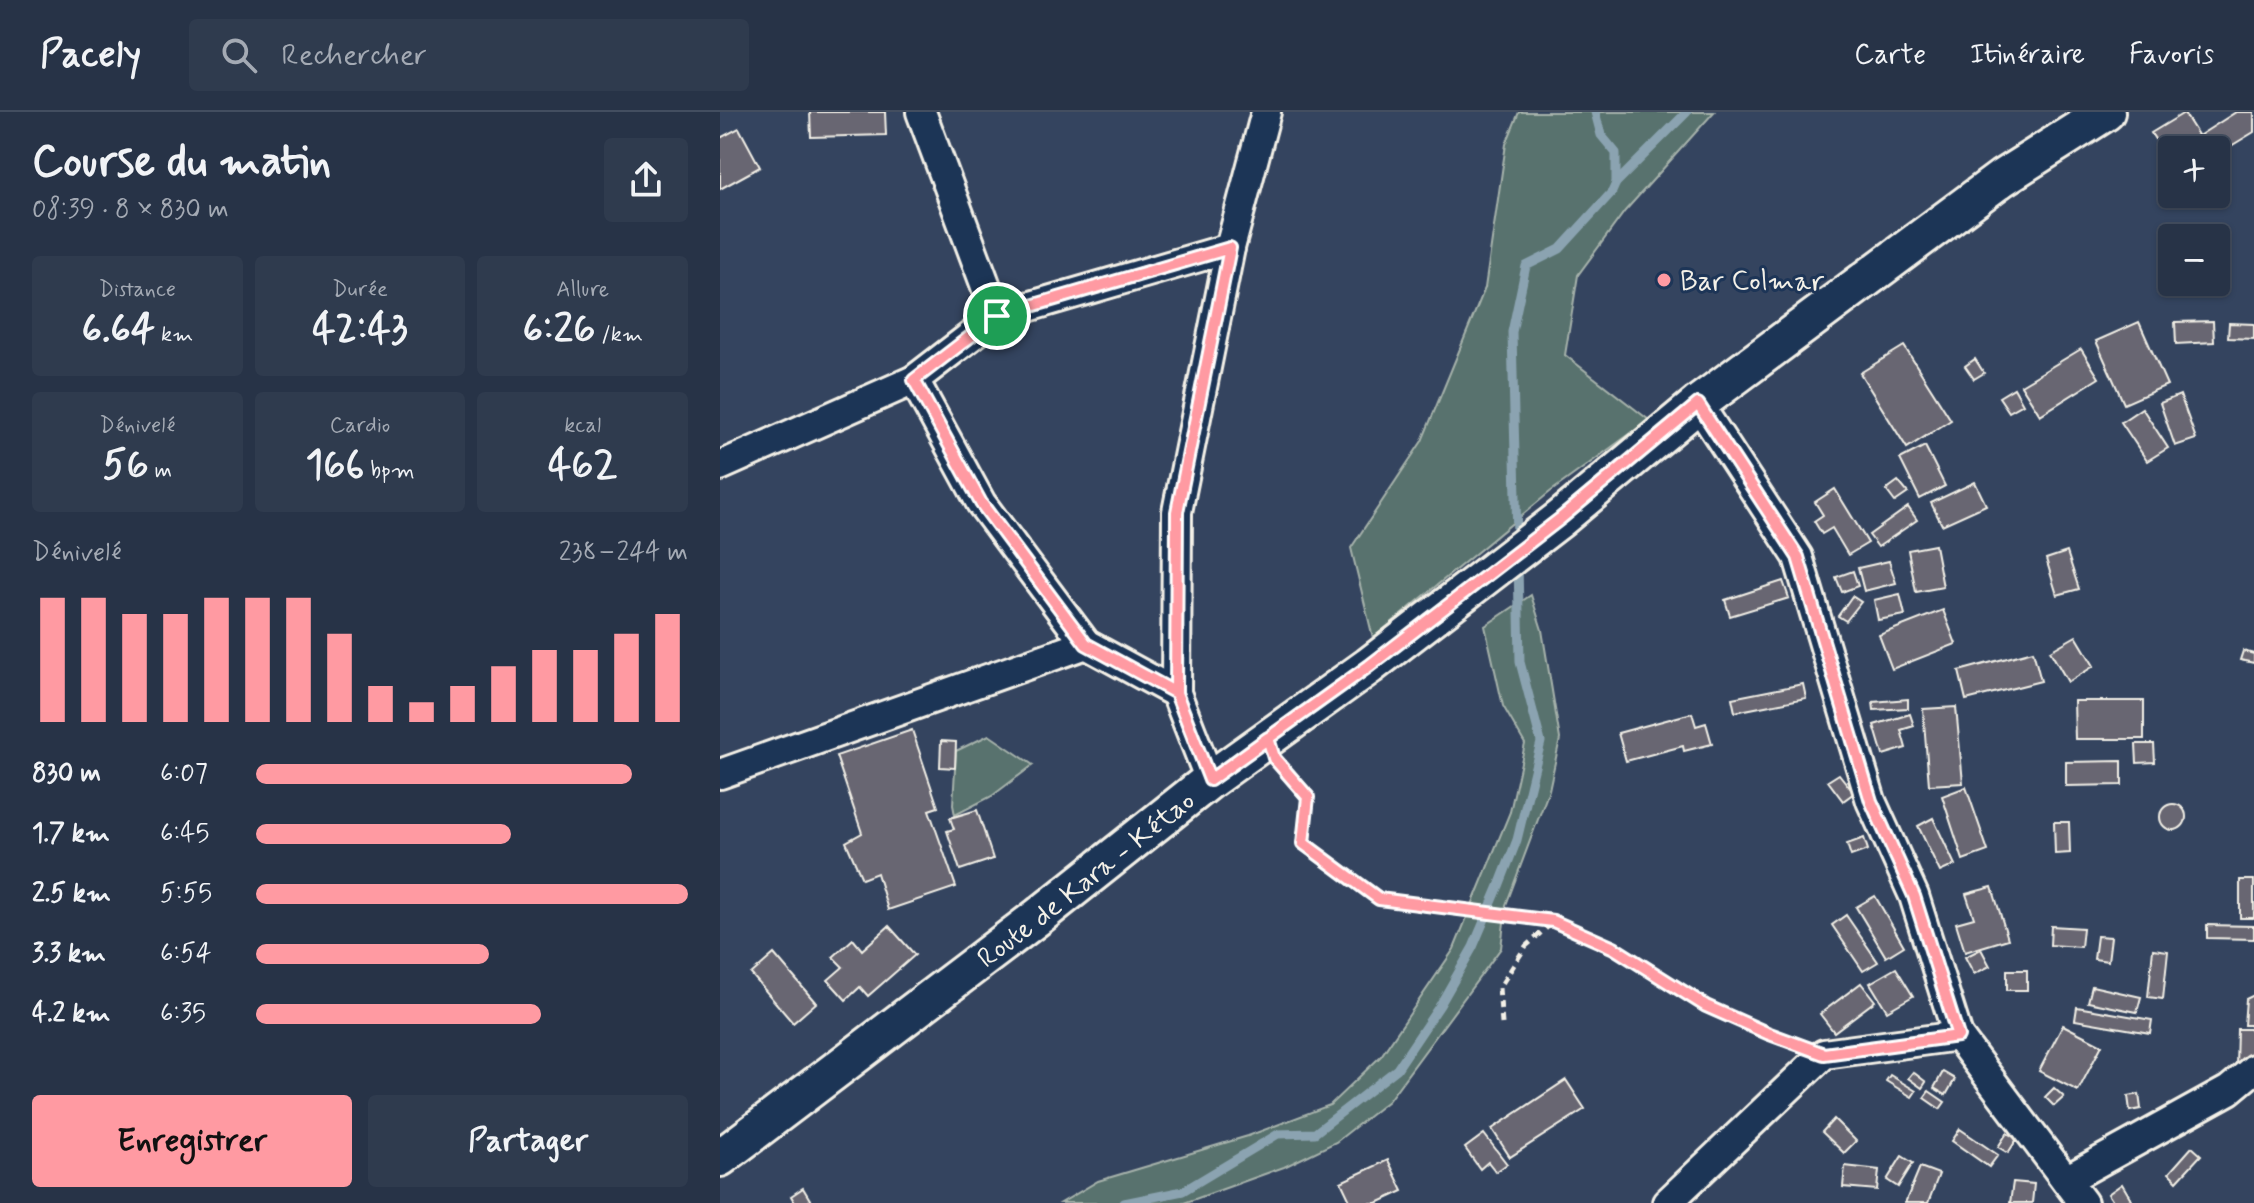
<!DOCTYPE html>
<html lang="fr">
<head>
<meta charset="utf-8">
<style>
	:root { --surface:#273347; --page:#2f3b4e; --text:#f1f3f6; --muted:#a4aab4; --line:#434e60; --accent:#ff9aa2 }
	body { margin:0; font-family:Mynerve,sans-serif; background:var(--page); color:var(--text); height:100vh; display:flex; flex-direction:column; font-size:30px; white-space:nowrap }
	* { box-sizing:border-box; margin:0 }
	p { font-size:26px; color:var(--muted) }
	.icon { flex:none; width:44px; height:44px; fill:none; stroke:currentColor; stroke-width:2; stroke-linecap:round; stroke-linejoin:round }
	.map { position:relative; flex:1; overflow:hidden }
	.sheet { display:flex; flex-direction:column; background:var(--surface); width:720px }
	.sheet>* { flex:none }
	.tools { position:absolute; left:1438px; top:24px; display:grid; gap:16px }
	.tools a { display:grid; place-items:center; width:72px; height:72px; border-radius:8px; background:var(--surface); box-shadow:0 2px 6px #0004,0 0 0 2px var(--line); font-size:40px }
	.pin { position:absolute; display:grid; place-items:center; width:68px; height:68px; color:#fff; margin:-34px; border:4px solid #fff; border-radius:50%; box-shadow:0 2px 8px #0007 }
	.round { display:grid; place-items:center; flex:none; width:84px; height:84px; border-radius:8px; background:var(--page) }
	.summary { display:flex; align-items:center; justify-content:space-between; height:136px; padding:0 32px }
	h1 { font-size:44px; font-weight:800; line-height:60px }
	.metrics { display:grid; grid-template-columns:repeat(3,1fr); gap:12px; height:136px; padding:8px 32px }
	.metrics div { display:grid; align-content:center; border-radius:8px; background:var(--page); text-align:center }
	.metrics b { font-size:40px; font-weight:800 }
	.metrics small { font-size:22px; font-weight:400 }
	.metrics p { font-size:22px }
	.chart { height:224px; padding:16px 32px }
	.chart p { display:flex; justify-content:space-between }
	.chart svg { width:100%; height:144px; margin-top:8px; stroke:var(--accent); stroke-width:6 }
	.action { display:flex; gap:16px; margin-top:auto; padding:16px 32px }
	.action a { flex:1; height:92px; border-radius:8px; background:var(--accent); color:#111; font-size:32px; font-weight:800; line-height:92px; text-align:center }
	.action a+a { background:var(--page); color:var(--text) }
	ul { padding:0 32px; list-style:none; font-size:26px }
	li { display:grid; grid-template-columns:128px 96px 1fr; align-items:center; height:60px }
	li i { height:20px; border-radius:10px; background:var(--accent) }
	header { display:flex; align-items:center; gap:48px; box-sizing:border-box; height:112px; padding:0 40px; background:var(--surface); border-bottom:2px solid var(--line) }
	header strong { font-size:38px }
	nav { display:flex; gap:44px; margin-inline-start:auto; font-size:28px }
	.search { width:560px; height:72px; background:var(--page); display:flex; align-items:center; gap:20px; box-sizing:border-box; padding:0 28px; border-radius:8px; color:var(--muted); font-size:30px }
	main { display:flex; flex:1; min-height:0 }
	.map>svg:first-child { display:block }
	.green { fill:#58726e; stroke:#a6b2ab; stroke-width:2 }
	.lines { fill:none; stroke-linecap:round; stroke-linejoin:round }
	.stream { stroke:#8ba3b1; stroke-width:9 }
	.building { fill:#686672; stroke:#f4f1e8; stroke-width:2 }
	.minor-casing { stroke:#f4f1e8; stroke-width:34 }
	.major-casing { stroke:#f4f1e8; stroke-width:42 }
	.path { stroke:#f4f1e8; stroke-width:5; stroke-dasharray:8 6; stroke-linecap:butt }
	.minor { stroke:#1d3557; stroke-width:28 }
	.major { stroke:#1d3557; stroke-width:36 }
	.route-casing { stroke:#fff; stroke-width:16 }
	.route { stroke:#ff9aa2; stroke-width:10 }
	.poi-dot { fill:#ff9aa2; stroke:#1d3557; stroke-width:3 }
	.labels { text-anchor:middle; stroke-width:6; stroke-linejoin:round; paint-order:stroke }
	.poi-label { font-size:28px; fill:#f4f1e8; stroke:#1d3557; text-anchor:start }
	.street-label { font-size:28px; fill:#f4f1e8; stroke:#1d3557 }
</style>
</head>
<body>
<header>
<strong>Pacely</strong>
<div class="search"><svg class="icon" aria-label="search" viewBox="0 0 24 24"><circle cx="10" cy="10" r="6"/><path d="M15 15l6 6"/></svg>Rechercher</div>
<nav><a>Carte</a><a>Itinéraire</a><a>Favoris</a></nav>
</header>
<main>
<section class="sheet">
<div class="summary"><div><h1>Course du matin</h1><p>08:39 · 8 × 830 m</p></div><a class="round"><svg class="icon" aria-label="share" viewBox="0 0 24 24"><path d="M12 15V3M7 8l5-5 5 5M5 13v7h14v-7"/></svg></a></div>
<div class="metrics">
<div><p>Distance</p><b>6.64<small> km</small></b></div>
<div><p>Durée</p><b>42:43</b></div>
<div><p>Allure</p><b>6:26<small> /km</small></b></div>
</div>
<div class="metrics">
<div><p>Dénivelé</p><b>56<small> m</small></b></div>
<div><p>Cardio</p><b>166<small> bpm</small></b></div>
<div><p>kcal</p><b>462</b></div>
</div>
<div class="chart"><p><span>Dénivelé</span>238–244 m</p>
<svg viewBox="0 0 160 44" preserveAspectRatio="none"><path d="M5 44V6M15 44V6M25 44V11M35 44V11M45 44V6M55 44V6M65 44V6M75 44V17M85 44V33M95 44V38M105 44V33M115 44V27M125 44V22M135 44V22M145 44V17M155 44V11"/></svg>
</div>
<ul>
<li><b>830 m</b>6:07<i style="width:87%"></i></li>
<li><b>1.7 km</b>6:45<i style="width:59%"></i></li>
<li><b>2.5 km</b>5:55<i style="width:100%"></i></li>
<li><b>3.3 km</b>6:54<i style="width:54%"></i></li>
<li><b>4.2 km</b>6:35<i style="width:66%"></i></li>
</ul>
<div class="action"><a>Enregistrer</a><a>Partager</a></div>
</section>
<div class="map">
<svg width="1534" height="1091" viewBox="0 0 1534 1091">
	<rect width="100%" height="100%" fill="#34445f"/>
	<filter id="ink" filterUnits="userSpaceOnUse"><feTurbulence type="fractalNoise" baseFrequency=".0125" numOctaves="2"/><feDisplacementMap in="SourceGraphic" scale="16" xChannelSelector="R" yChannelSelector="G"/><feConvolveMatrix kernelMatrix="1 2 1 2 8 2 1 2 1" color-interpolation-filters="sRGB"/></filter>
	<g filter="url(#ink)">
		<!-- green -->
		<g class="green">
			<path d="M 799,0 L 994,0 L 905,99 L 858,163 L 845,243 L 929,308 L 830,380 L 653,526 L 631,436 L 702,329 L 765,176 L 786,32 Z"/>
			<path d="M 811,483 L 822,518 L 840,627 L 829,678 L 786,793 L 781,836 L 668,989 L 616,1030 L 564,1055 L 464,1091 L 341,1091 L 378,1069 L 528,1024 L 610,993 L 661,944 L 734,837 L 790,700 L 805,632 L 783,594 L 765,514 Z"/>
			<path d="M 269,623 L 313,653 L 272,684 L 235,703 L 233,693 L 236,639 Z"/>
		</g>
		<g class="lines">
			<!-- stream -->
			<g class="stream">
				<path d="M 875,0 L 881,23 L 896,41 L 896,71"/>
				<path d="M 797,427 L 792,220 L 806,154 L 840,137 L 892,80 L 896,71 L 967,0"/>
				<path d="M 404,1091 L 463,1079 L 558,1022 L 595,1021 L 677,957 L 720,893 L 753,835 L 779,774 L 797,728 L 821,630 L 800,550 L 798,450"/>
			</g>
		</g>
		<!-- building -->
		<g class="building">
			<path d="M 90,0 L 165,0 L 166,23 L 91,25 Z"/>
			<path d="M 1516,0 L 1534,0 L 1534,20 L 1496,43 L 1496,38 L 1489,38 L 1480,23 Z"/>
			<path d="M 1464,1 L 1478,23 L 1445,43 L 1431,21 Z"/>
			<path d="M 19,16 L 40,55 L 0,77 L 0,26 Z"/>
			<path d="M 1493,209 L 1494,230 L 1456,232 L 1455,210 Z"/>
			<path d="M 1419,210 L 1447,273 L 1404,292 L 1376,229 Z"/>
			<path d="M 1509,211 L 1534,212 L 1534,227 L 1508,226 Z"/>
			<path d="M 1184,234 L 1231,308 L 1187,336 L 1140,261 Z"/>
			<path d="M 1361,237 L 1379,266 L 1320,303 L 1301,273 Z"/>
			<path d="M 1255,247 L 1264,261 L 1254,267 L 1245,254 Z"/>
			<path d="M 1294,276 L 1303,292 L 1289,300 L 1279,285 Z"/>
			<path d="M 1460,283 L 1476,327 L 1455,334 L 1440,291 Z"/>
			<path d="M 1422,296 L 1448,336 L 1427,349 L 1401,310 Z"/>
			<path d="M 1205,334 L 1225,374 L 1200,387 L 1180,347 Z"/>
			<path d="M 1178,369 L 1188,381 L 1175,390 L 1166,378 Z"/>
			<path d="M 1255,370 L 1266,393 L 1222,413 L 1211,391 Z"/>
			<path d="M 1115,377 L 1148,431 L 1128,443 L 1112,416 L 1102,422 L 1094,409 L 1103,403 L 1095,390 Z"/>
			<path d="M 1188,395 L 1197,408 L 1158,435 L 1149,423 Z"/>
			<path d="M 1215,433 L 1223,475 L 1196,480 L 1188,438 Z"/>
			<path d="M 1347,440 L 1359,477 L 1337,483 L 1326,447 Z"/>
			<path d="M 1169,449 L 1176,471 L 1144,479 L 1138,456 Z"/>
			<path d="M 1133,459 L 1138,474 L 1122,480 L 1116,465 Z"/>
			<path d="M 1063,469 L 1069,486 L 1010,504 L 1005,488 Z"/>
			<path d="M 1180,482 L 1185,503 L 1158,508 L 1154,488 Z"/>
			<path d="M 1132,484 L 1141,490 L 1126,509 L 1118,504 Z"/>
			<path d="M 1223,498 L 1236,532 L 1172,557 L 1159,523 Z"/>
			<path d="M 1356,524 L 1374,554 L 1348,570 L 1330,539 Z"/>
			<path d="M 1313,539 L 1321,569 L 1246,588 L 1239,559 Z"/>
			<path d="M 1523,539 L 1534,542 L 1534,551 L 1520,548 Z"/>
			<path d="M 1083,572 L 1086,586 L 1015,600 L 1012,586 Z"/>
			<path d="M 1188,587 L 1188,596 L 1154,598 L 1153,590 Z"/>
			<path d="M 1354,589 L 1424,589 L 1424,627 L 1355,627 Z"/>
			<path d="M 1236,595 L 1243,671 L 1209,673 L 1203,597 Z"/>
			<path d="M 972,601 L 976,614 L 986,611 L 992,632 L 964,639 L 963,634 L 906,649 L 898,621 Z"/>
			<path d="M 1190,602 L 1194,614 L 1181,618 L 1186,636 L 1163,643 L 1154,613 Z"/>
			<path d="M 192,618 L 218,695 L 209,698 L 236,775 L 168,798 L 157,761 L 142,767 L 126,730 L 142,721 L 116,644 Z"/>
			<path d="M 221,629 L 236,630 L 235,656 L 220,655 Z"/>
			<path d="M 1416,632 L 1434,632 L 1435,650 L 1417,651 Z"/>
			<path d="M 1402,649 L 1402,673 L 1346,674 L 1346,650 Z"/>
			<path d="M 1119,662 L 1134,681 L 1123,689 L 1108,669 Z"/>
			<path d="M 1246,675 L 1268,739 L 1243,748 L 1222,684 Z"/>
			<circle cx="1453" cy="705" r="13"/>
			<path d="M 257,698 L 273,747 L 240,758 L 227,719 L 234,717 L 230,706 Z"/>
			<path d="M 1213,706 L 1235,753 L 1220,760 L 1198,714 Z"/>
			<path d="M 1334,710 L 1349,710 L 1350,741 L 1335,742 Z"/>
			<path d="M 1144,726 L 1148,738 L 1131,744 L 1127,732 Z"/>
			<rect x="1520" y="768" width="14" height="38"/>
			<path d="M 1272,775 L 1288,827 L 1245,840 L 1236,811 L 1254,806 L 1246,782 Z"/>
			<path d="M 1155,784 L 1184,834 L 1166,845 L 1136,795 Z"/>
			<path d="M 1126,803 L 1158,850 L 1143,859 L 1112,813 Z"/>
			<path d="M 1487,813 L 1534,814 L 1534,827 L 1487,826 Z"/>
			<path d="M 169,814 L 195,843 L 148,884 L 140,875 L 126,888 L 108,868 L 123,855 L 113,845 L 133,827 L 142,838 Z"/>
			<path d="M 1331,814 L 1363,816 L 1361,835 L 1330,833 Z"/>
			<path d="M 1377,824 L 1391,825 L 1388,849 L 1374,847 Z"/>
			<path d="M 1261,837 L 1270,854 L 1254,862 L 1245,845 Z"/>
			<path d="M 1433,837 L 1448,839 L 1443,887 L 1428,885 Z"/>
			<path d="M 54,842 L 96,891 L 73,911 L 31,862 Z"/>
			<path d="M 1176,856 L 1193,884 L 1167,899 L 1150,871 Z"/>
			<rect x="1287" y="858" width="20" height="20"/>
			<path d="M 1141,871 L 1155,889 L 1114,920 L 1100,902 Z"/>
			<path d="M 1372,874 L 1421,885 L 1417,900 L 1368,890 Z"/>
			<path d="M 1534,883 L 1534,913 L 1524,913 L 1526,887 Z"/>
			<path d="M 1357,895 L 1432,908 L 1430,921 L 1355,908 Z"/>
			<path d="M 1343,913 L 1382,933 L 1358,979 L 1319,959 Z"/>
			<path d="M 1517,917 L 1534,917 L 1534,942 L 1516,955 Z"/>
			<path d="M 1193,960 L 1206,970 L 1202,976 L 1188,966 Z"/>
			<path d="M 1223,960 L 1235,967 L 1226,983 L 1214,976 Z"/>
			<path d="M 1170,963 L 1196,979 L 1192,985 L 1166,969 Z"/>
			<path d="M 846,968 L 865,997 L 790,1045 L 772,1017 Z"/>
			<path d="M 1334,976 L 1344,985 L 1334,994 L 1325,985 Z"/>
			<path d="M 1209,979 L 1225,990 L 1220,997 L 1204,986 Z"/>
			<path d="M 1419,982 L 1421,997 L 1410,999 L 1408,984 Z"/>
			<path d="M 1114,1007 L 1136,1029 L 1124,1041 L 1102,1020 Z"/>
			<path d="M 1240,1017 L 1278,1043 L 1269,1055 L 1232,1029 Z"/>
			<path d="M 1287,1021 L 1297,1027 L 1288,1041 L 1278,1035 Z"/>
			<path d="M 764,1022 L 787,1052 L 776,1060 L 768,1050 L 760,1057 L 745,1036 Z"/>
			<path d="M 1472,1035 L 1481,1043 L 1457,1069 L 1449,1061 Z"/>
			<path d="M 1182,1044 L 1193,1051 L 1178,1075 L 1167,1068 Z"/>
			<path d="M 668,1048 L 683,1079 L 657,1091 L 631,1091 L 621,1070 Z"/>
			<path d="M 1125,1054 L 1159,1058 L 1157,1078 L 1123,1075 Z"/>
			<path d="M 1200,1055 L 1219,1062 L 1208,1091 L 1185,1091 Z"/>
			<path d="M 1293,1070 L 1314,1072 L 1312,1091 L 1290,1091 Z"/>
			<path d="M 1402,1072 L 1411,1087 L 1405,1091 L 1394,1091 L 1388,1082 Z"/>
			<path d="M 83,1076 L 92,1091 L 75,1091 L 71,1084 Z"/>
		</g>
		<g class="lines">
			<defs>
				<g id="minor">
					<path d="M 201,0 L 277,204"/>
					<path d="M 194,268 L 261,391 L 366,532 L 456,581"/>
					<path d="M 978,292 L 1078,445 L 1151,689 L 1194,784 L 1238,924 L 1363,1091"/>
					<path d="M 0,354 L 194,268 L 277,204 L 510,136"/>
					<path d="M 0,662 L 366,532"/>
					<path d="M 490,668 L 456,581 L 457,400 L 510,136 L 546,0"/>
					<path d="M 1346,1068 L 1509,978 L 1534,957"/>
					<path d="M 947,1091 L 1104,942 L 1238,924"/>
				</g>
				<g id="major">
					<path id="s1" d="M 0,1046 L 319,804 L 490,668 L 649,554 L 840,407 L 978,292 L 1282,66 L 1386,0"/>
				</g>
			</defs>
			<!-- minor casing -->
			<use href="#minor" class="minor-casing"/>
			<!-- major casing -->
			<use href="#major" class="major-casing"/>
			<!-- path -->
			<g class="path">
				<path d="M 561,654 L 588,685 L 583,731 L 659,787 L 833,809 L 894,836 L 986,894 L 1077,932"/>
				<path d="M 782,912 L 779,876 L 806,834 L 833,810"/>
			</g>
			<!-- minor -->
			<use href="#minor" class="minor"/>
			<!-- major -->
			<use href="#major" class="major"/>
		</g>
	</g>
	<g class="lines" filter="url(#ink)">
		<defs>
			<path id="route" d="M 277,204 L 194,268 L 261,391 L 366,532 L 456,581 L 490,668 L 548,626 L 554,646 L 588,685 L 583,731 L 659,787 L 833,809 L 894,836 L 986,894 L 1047,921 L 1104,942 L 1238,924 L 1194,784 L 1151,689 L 1078,445 L 978,292 L 840,407 L 649,554 L 490,668 L 456,581 L 457,400 L 510,136 L 277,204"/>
		</defs>
		<!-- route casing -->
		<use href="#route" class="route-casing"/>
		<!-- route -->
		<use href="#route" class="route"/>
	</g>
	<!-- markers -->
	<circle class="poi-dot" cx="944" cy="168" r="8"/>
	<g class="labels">
		<!-- poi labels -->
		<g class="poi-label">
			<text x="960" y="178">Bar Colmar</text>
		</g>
		<!-- street labels -->
		<g class="street-label">
			<text dy="10" stroke="none"><textPath href="#s1" startOffset="460">Route de Kara - Kétao</textPath></text>
		</g>
	</g>
</svg>
<div class="tools">
<a>+</a>
<a>−</a>
</div>
<div class="pin" style="left:277px;top:204px;background:#1e9e55"><svg class="icon" aria-label="arrive" viewBox="0 0 24 24"><path d="M6 21V4h12l-3 4 3 4H6"/></svg></div>
</div>
</main>
</body>
</html>
